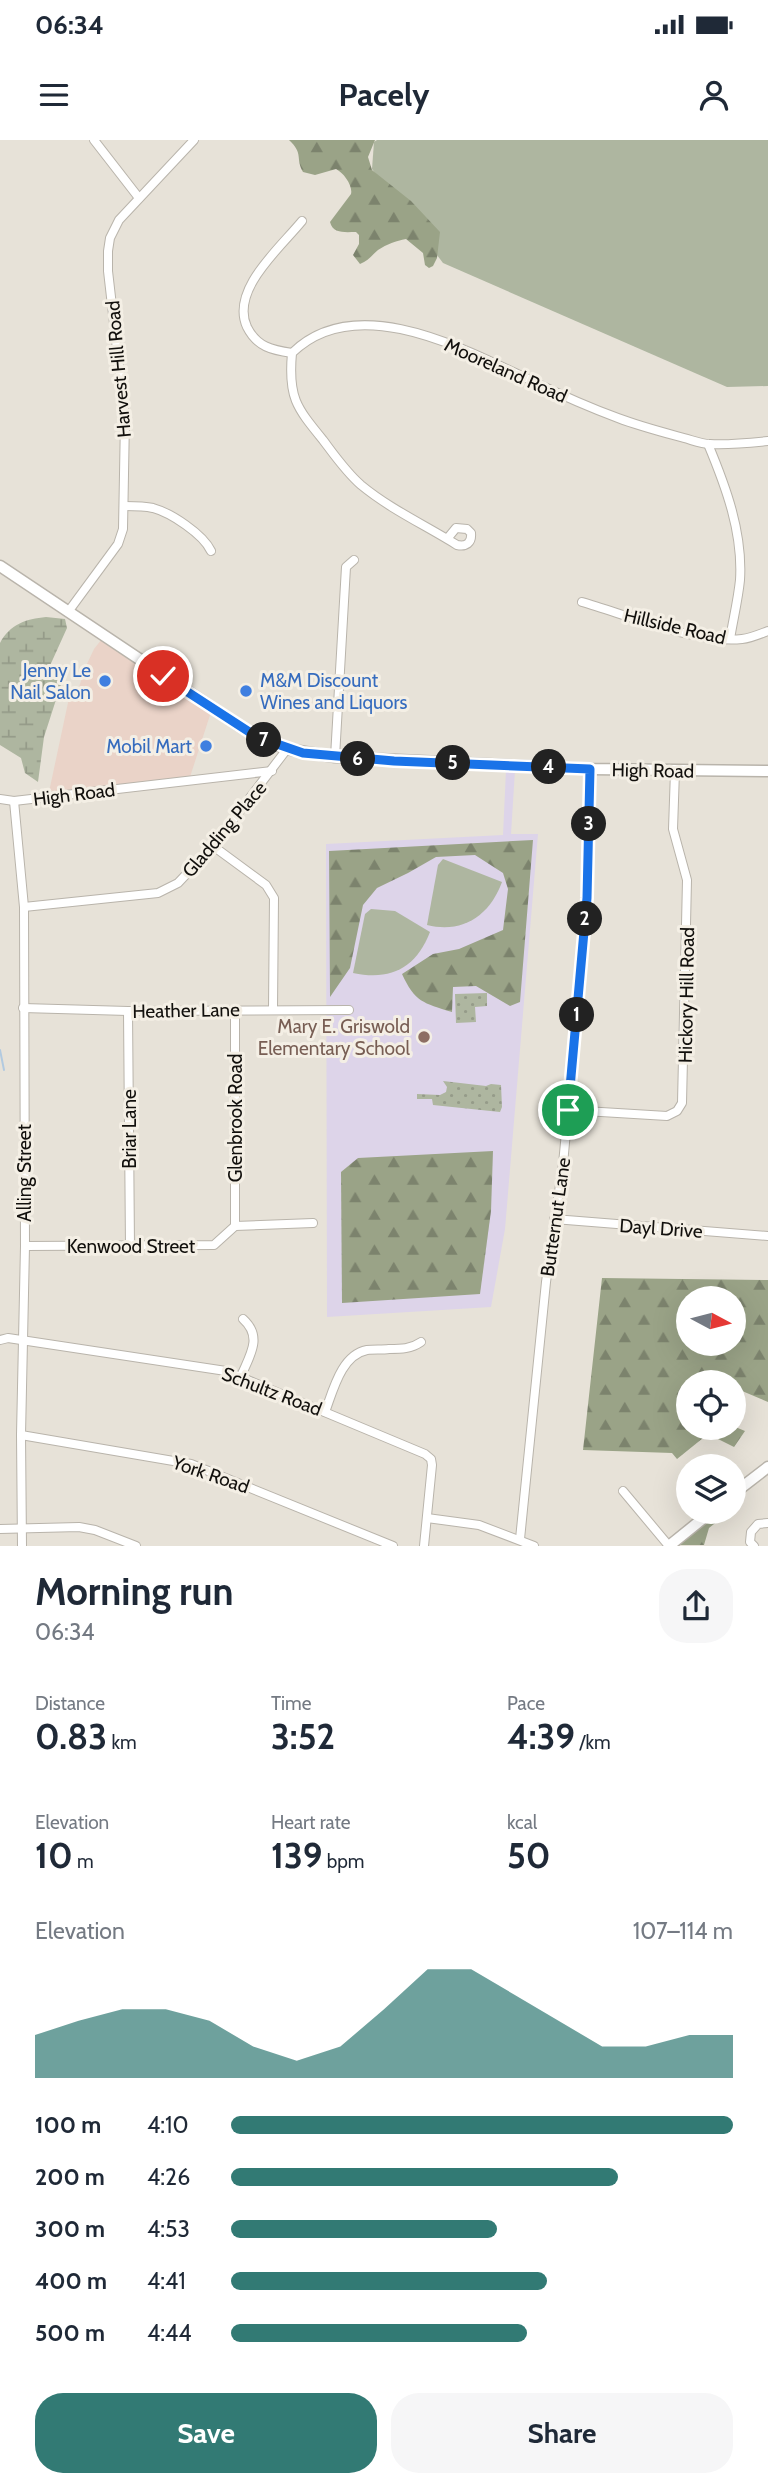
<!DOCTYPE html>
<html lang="en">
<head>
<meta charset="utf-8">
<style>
	:root { --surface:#fff; --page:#f6f6f7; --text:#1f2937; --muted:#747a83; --accent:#327a74 }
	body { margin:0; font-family:Cabin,sans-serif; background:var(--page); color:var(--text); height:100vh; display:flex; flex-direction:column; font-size:26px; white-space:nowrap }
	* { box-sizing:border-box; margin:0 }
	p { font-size:23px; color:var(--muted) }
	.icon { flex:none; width:38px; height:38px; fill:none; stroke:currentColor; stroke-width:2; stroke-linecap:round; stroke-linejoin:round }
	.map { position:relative; height:1406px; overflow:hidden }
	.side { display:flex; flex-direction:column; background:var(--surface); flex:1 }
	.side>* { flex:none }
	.needle { width:46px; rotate:97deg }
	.fabs { position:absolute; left:676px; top:1146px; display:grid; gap:14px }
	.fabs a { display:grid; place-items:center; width:70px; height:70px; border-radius:50%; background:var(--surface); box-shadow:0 7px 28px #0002; font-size:35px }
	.pin { position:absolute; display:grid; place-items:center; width:60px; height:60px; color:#fff; margin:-30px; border:4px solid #fff; border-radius:50%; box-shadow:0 2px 7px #0007 }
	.km { position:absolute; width:35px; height:35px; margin:-18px; border-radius:50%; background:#222; color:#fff; font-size:19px; line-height:35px; text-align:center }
	.round { display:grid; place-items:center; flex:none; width:74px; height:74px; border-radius:28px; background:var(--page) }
	.summary { display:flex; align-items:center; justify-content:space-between; height:119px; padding:0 35px }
	h1 { font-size:38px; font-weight:700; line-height:52px }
	.figures { display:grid; grid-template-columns:repeat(3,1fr); gap:10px; height:119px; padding:7px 35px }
	.figures div { display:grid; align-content:center }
	.figures b { font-size:35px; font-weight:700 }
	.figures small { font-size:19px; font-weight:400 }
	.figures p { font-size:19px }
	.chart { height:196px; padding:14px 35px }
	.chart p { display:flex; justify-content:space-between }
	.chart svg { width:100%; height:126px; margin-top:7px; fill:var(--accent); opacity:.7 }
	.button { display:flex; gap:14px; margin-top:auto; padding:14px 35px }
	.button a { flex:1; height:80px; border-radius:28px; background:var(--accent); color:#fff; font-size:28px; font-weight:700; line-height:80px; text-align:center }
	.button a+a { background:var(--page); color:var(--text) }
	ul { padding:0 35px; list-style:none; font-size:23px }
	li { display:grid; grid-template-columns:112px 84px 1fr; align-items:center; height:52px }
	li i { height:18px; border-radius:9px; background:var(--accent) }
	.status { display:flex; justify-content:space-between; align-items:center; height:49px; padding:0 35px; background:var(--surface); direction:ltr }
	.status svg { height:19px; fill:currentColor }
	header { display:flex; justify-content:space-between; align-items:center; height:91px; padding:0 35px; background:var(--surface); font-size:32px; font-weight:700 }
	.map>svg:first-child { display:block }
	.commercial { fill:#ead3c8 }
	.education { fill:#ddd4e9 }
	.grass { fill:#aeb6a0 }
	.forest { fill:url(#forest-firs); fill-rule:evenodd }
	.wetland { fill:url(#wetland-marsh) }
	.park { fill:url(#park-dots) }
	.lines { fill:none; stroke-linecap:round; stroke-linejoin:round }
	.stream { stroke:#b2cae0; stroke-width:2 }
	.minor-casing { stroke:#b9b4ab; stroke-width:10 }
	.secondary-casing { stroke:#b9b4ab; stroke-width:13 }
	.minor { stroke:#fff; stroke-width:8 }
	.secondary { stroke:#fff; stroke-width:10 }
	.route-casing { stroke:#fff; stroke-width:14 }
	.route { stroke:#1a73e8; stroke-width:9 }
	.shop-dot { fill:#3f7fe0; stroke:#f4efe5; stroke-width:2.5 }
	.education-dot { fill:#8d6e63; stroke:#f4efe5; stroke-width:2.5 }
	.labels { text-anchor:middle; stroke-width:6; stroke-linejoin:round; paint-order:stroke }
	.street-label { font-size:19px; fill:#12100d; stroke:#f4efe5 }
	.shop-label { font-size:19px; fill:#366cbe; stroke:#f4efe5; text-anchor:end }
	.education-label { font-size:19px; fill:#785e54; stroke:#f4efe5; text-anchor:end }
</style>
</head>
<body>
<div class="status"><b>06:34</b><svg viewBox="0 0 49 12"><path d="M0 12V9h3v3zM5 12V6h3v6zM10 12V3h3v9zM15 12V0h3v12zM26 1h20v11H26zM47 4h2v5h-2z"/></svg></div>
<header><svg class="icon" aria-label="menu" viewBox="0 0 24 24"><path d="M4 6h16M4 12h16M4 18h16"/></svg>Pacely<svg class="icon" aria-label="person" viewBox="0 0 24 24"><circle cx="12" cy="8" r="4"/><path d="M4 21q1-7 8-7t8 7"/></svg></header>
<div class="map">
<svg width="768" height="1406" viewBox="0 0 768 1406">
	<defs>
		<pattern id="forest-firs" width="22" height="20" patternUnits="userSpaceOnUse" patternTransform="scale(1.75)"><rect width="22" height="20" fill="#9aa387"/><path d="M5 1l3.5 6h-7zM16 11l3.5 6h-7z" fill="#7c836d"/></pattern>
		<pattern id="wetland-marsh" width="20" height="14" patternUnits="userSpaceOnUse" patternTransform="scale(1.75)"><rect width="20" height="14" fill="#aeb6a0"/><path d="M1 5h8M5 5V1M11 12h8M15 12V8" fill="none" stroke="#959b89"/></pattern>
		<pattern id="park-dots" width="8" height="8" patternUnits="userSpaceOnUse" patternTransform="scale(1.75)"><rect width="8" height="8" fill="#aeb6a0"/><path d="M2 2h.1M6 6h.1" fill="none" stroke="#959b89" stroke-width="1.8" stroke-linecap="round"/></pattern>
	</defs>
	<rect width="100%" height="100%" fill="#e7e2d8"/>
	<!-- commercial -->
	<path class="commercial" d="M 102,499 L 211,572 L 190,637 L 49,652 L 69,558 L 75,559 L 86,526 L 94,509 Z"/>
	<!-- education -->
	<path class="education" d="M 506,630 L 515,630 L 511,694 L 538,694 L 505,1089 L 491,1167 L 327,1177 L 326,704 L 503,695 Z"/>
	<!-- grass -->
	<g class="grass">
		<path d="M 377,0 L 768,0 L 768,246 L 727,247 L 443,123 L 372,29 L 374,2 Z"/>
		<path d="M 443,719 L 502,742 C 490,775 463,794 427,785 L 438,725 Z"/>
		<path d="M 371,769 L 395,771 L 430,792 C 416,828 391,841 353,833 L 365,774 Z"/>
	</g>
	<!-- forest -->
	<g class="forest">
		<path d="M 289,0 L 375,0 L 368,17 L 372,30 L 411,61 L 440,92 L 437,118 L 433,126 L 429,128 L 425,125 L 423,113 L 406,99 C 396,101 387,104 378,110 C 372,115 368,121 360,124 L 353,115 L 359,104 L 359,95 L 356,92 C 345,92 333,94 330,82 L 351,54 C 353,46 344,33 336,29 L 315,35 L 303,32 C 295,18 304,14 289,0 Z"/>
		<path d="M 533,700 L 520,862 L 510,866 L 476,846 L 453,847 L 452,872 C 423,863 415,862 402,834 L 433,814 L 459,809 L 503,790 L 508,749 L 503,733 L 475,715 L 436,717 L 408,733 L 377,748 L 363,765 L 350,828 L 330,857 L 329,711 Z"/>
		<path d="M 493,1011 L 491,1071 L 480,1154 L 342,1163 L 341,1032 L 358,1018 Z"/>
		<path d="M 602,1138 L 768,1140 L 768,1262 L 735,1248 L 733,1250 L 733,1242 L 688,1242 L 688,1288 L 733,1288 L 733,1286 L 745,1291 L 734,1307 L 708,1294 L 677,1319 L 672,1313 L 583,1310 ZM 733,1158 L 733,1204 L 688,1204 L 688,1158 Z"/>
		<path d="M 721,1372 L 729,1372 L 709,1388 L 704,1405 L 678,1405 Z"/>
	</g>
	<!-- wetland -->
	<path class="wetland" d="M 46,477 L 65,479 L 67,488 L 48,530 L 63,538 L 44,597 L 38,642 L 25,633 L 21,618 L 0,605 L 0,503 C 10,484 26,479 46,477 Z"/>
	<!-- park -->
	<g class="park">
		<path d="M 487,853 L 487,866 L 475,867 L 476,882 L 456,883 L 455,854 Z"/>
		<path d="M 443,941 L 486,946 L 491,944 L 501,945 L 502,967 L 500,972 L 433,965 L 432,959 L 417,959 L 417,954 L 440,955 L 446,952 L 447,947 Z"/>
	</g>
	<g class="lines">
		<!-- stream -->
		<path class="stream" d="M 0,910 L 4,930"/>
		<defs>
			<g id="minor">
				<path d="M 94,0 L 139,58"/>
				<path d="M 292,213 C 272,210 257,207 247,187 C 230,150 280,108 302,81"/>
				<path d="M 708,304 C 726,347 743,393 740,440 C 738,460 733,480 730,499"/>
				<path d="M 125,366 C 135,366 144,366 153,368 C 171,373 203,394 211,411"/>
				<path d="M 447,399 L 456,388 L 467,389 L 471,393 C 472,403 466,407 457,405 C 425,385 390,369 361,345 C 346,332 335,316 323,300 C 296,267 288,257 292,213 C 356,150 464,209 530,240 C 559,254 588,267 618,278 C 639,286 662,292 684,298 C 692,300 701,304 710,304 C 729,305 749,303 768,301"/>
				<path d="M 582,462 C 627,475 697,504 742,499 C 751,498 760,494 768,491"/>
				<path d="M 68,472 L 118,404 L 123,389 L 125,279 L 108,131 L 108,111 L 110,98 L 119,80 L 194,0"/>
				<path d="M 335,617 L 346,427 L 354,420"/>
				<path d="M 0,659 L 14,661 L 272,631"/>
				<path d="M 14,661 L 24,767 L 25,1106 L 21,1295 L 22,1406"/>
				<path d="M 213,706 L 266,745 L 274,758 L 273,869"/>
				<path d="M 24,767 L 158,753 L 178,743 L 213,706 L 287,609"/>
				<path d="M 23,868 L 128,871 L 349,870"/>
				<path d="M 235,869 L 235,1086"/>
				<path d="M 128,871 L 130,1107"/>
				<path d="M 568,970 L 667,976 L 677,971 L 682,963 L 687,740 L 673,689 L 675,631"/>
				<path d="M 554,1079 L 768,1096"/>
				<path d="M 25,1106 L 214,1105 L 235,1086 L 313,1083"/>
				<path d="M 0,1200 L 8,1198 L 226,1231 L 425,1314 L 431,1319 L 432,1325 L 424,1406"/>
				<path d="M 241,1236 C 250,1215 263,1197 243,1179"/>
				<path d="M 325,1272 C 333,1251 341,1215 367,1210 C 374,1209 382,1210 389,1209 C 401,1209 411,1209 421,1202"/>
				<path d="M 21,1295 L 191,1324 L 393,1406"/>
				<path d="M 623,1351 L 669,1406"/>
				<path d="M 427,1378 L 479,1385 L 534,1406"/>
				<path d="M 0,1389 L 79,1387 L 95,1390 L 136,1406"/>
				<path d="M 520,1399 L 546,1142 L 563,1024 L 584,801 L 590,629"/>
				<path d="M 754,1406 L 750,1402 L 751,1392 L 758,1384 L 768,1383"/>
			</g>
			<g id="secondary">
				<path d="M 0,426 L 238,585 L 257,597 L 287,609 L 335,617 L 590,629 L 768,631"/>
				<path d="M 733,1354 L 768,1327"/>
				<path d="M 669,1406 L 711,1372"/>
			</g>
		</defs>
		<!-- minor casing -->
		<use href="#minor" class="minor-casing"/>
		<!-- secondary casing -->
		<use href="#secondary" class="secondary-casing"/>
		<!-- minor -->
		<use href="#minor" class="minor"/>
		<!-- secondary -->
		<use href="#secondary" class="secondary"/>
	</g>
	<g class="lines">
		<defs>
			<path id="route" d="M 163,536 L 257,597 L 303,613 L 394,621 L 590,629 L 587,758 L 568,970"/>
		</defs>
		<!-- route casing -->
		<use href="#route" class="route-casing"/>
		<!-- route -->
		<use href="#route" class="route"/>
	</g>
	<!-- markers -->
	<g class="shop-dot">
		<circle cx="105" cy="541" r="7"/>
		<circle cx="246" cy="551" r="7"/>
		<circle cx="206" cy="606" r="7"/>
	</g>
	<circle class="education-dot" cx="424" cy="897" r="7"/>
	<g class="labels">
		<!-- street labels -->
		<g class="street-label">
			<text transform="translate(118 229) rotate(-95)" y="7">Harvest Hill Road</text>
			<text transform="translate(506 230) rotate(24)" y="7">Mooreland Road</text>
			<text transform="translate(675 486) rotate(13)" y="7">Hillside Road</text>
			<text transform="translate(653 630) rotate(1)" y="7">High Road</text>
			<text transform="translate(74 654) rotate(-7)" y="7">High Road</text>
			<text transform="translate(224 689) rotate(-50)" y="7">Gladding Place</text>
			<text transform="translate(686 855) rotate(-89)" y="7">Hickory Hill Road</text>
			<text transform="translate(186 870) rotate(-1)" y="7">Heather Lane</text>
			<text transform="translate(235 978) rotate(-90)" y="7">Glenbrook Road</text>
			<text transform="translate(129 989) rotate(-90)" y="7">Briar Lane</text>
			<text transform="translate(24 1033) rotate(-90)" y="7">Alling Street</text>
			<text transform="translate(555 1077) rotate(-82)" y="7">Butternut Lane</text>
			<text transform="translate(661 1088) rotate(4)" y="7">Dayl Drive</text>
			<text x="131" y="1113">Kenwood Street</text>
			<text transform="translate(272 1251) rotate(21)" y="7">Schultz Road</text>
			<text transform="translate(211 1334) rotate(19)" y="7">York Road</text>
		</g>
		<!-- shop labels -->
		<g class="shop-label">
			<text x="91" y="537">Jenny Le<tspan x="91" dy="22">Nail Salon</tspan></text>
			<text x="260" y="547" text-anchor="start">M&amp;M Discount<tspan x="260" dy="22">Wines and Liquors</tspan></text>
			<text x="192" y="613">Mobil Mart</text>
		</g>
		<!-- education labels -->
		<g class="education-label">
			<text x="410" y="893">Mary E. Griswold<tspan x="410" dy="22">Elementary School</tspan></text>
		</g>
	</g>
</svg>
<div class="fabs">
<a><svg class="needle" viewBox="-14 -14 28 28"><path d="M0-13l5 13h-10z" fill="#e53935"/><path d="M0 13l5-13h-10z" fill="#747a83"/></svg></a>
<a><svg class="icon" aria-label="locate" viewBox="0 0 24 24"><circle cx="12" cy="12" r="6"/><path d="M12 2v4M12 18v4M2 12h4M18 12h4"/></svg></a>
<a><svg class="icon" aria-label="layers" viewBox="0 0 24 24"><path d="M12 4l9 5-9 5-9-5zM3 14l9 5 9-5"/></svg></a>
</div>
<div class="pin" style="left:568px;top:970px;background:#1e9e55"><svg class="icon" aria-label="arrive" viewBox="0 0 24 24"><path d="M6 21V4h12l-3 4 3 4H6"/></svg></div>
<div class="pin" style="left:163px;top:536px;background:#d93025"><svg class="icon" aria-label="check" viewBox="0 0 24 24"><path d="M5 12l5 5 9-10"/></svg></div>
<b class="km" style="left:577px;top:875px">1</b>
<b class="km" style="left:585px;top:779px">2</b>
<b class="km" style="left:589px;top:684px">3</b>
<b class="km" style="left:549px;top:627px">4</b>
<b class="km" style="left:453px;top:623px">5</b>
<b class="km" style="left:358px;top:619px">6</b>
<b class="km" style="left:264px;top:600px">7</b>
</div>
<section class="side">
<div class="summary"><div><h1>Morning run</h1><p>06:34</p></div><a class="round"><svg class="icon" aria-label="share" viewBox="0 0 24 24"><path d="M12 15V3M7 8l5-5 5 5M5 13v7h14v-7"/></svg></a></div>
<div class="figures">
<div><p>Distance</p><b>0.83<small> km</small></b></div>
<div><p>Time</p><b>3:52</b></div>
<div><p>Pace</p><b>4:39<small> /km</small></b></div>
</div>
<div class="figures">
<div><p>Elevation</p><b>10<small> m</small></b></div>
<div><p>Heart rate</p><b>139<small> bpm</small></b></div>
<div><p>kcal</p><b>50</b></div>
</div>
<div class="chart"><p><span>Elevation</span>107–114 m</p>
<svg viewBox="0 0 160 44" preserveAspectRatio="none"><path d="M0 44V29L10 24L20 20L30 20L40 24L50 33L60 38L70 33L80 20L90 6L100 6L110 15L120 24L130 33L140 33L150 29L160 29V44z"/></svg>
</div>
<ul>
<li><b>100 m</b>4:10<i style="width:100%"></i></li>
<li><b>200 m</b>4:26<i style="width:77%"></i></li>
<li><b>300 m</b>4:53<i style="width:53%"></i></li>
<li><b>400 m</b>4:41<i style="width:63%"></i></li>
<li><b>500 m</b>4:44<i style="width:59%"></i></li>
</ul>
<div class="button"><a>Save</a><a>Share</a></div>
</section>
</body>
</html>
